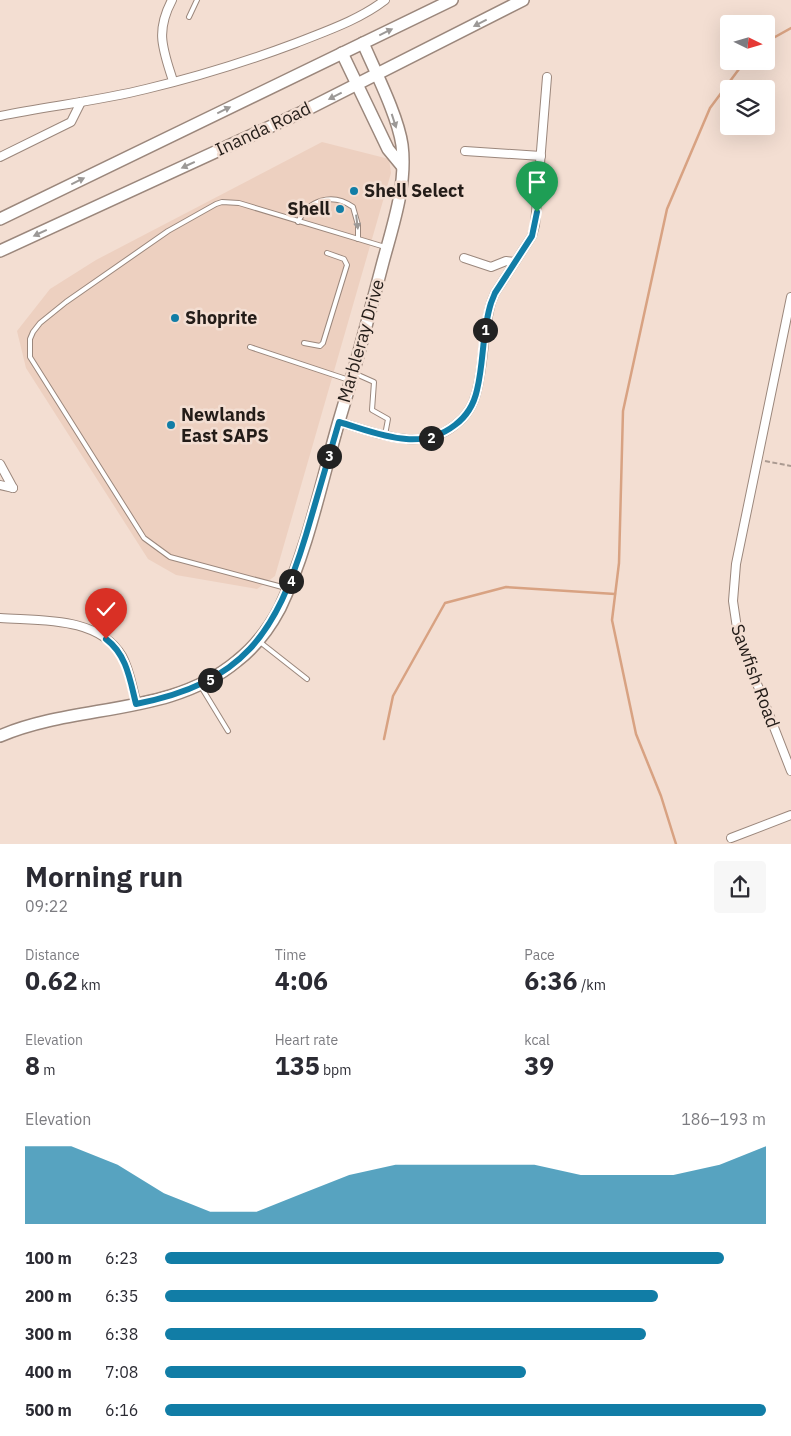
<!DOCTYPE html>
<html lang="en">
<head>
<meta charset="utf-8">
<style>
	:root { --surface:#fff; --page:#f7f7f7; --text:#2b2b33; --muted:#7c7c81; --accent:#117da6 }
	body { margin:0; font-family:"IBM Plex Sans",sans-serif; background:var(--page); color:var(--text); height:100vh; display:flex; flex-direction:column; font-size:19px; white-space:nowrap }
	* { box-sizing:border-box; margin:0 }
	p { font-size:16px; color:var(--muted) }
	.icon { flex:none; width:28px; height:28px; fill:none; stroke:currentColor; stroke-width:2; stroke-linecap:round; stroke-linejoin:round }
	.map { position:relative; height:844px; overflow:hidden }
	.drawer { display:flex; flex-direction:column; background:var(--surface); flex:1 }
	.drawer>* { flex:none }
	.needle { width:32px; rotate:95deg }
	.tools { position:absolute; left:720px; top:15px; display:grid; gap:10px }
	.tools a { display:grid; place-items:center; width:55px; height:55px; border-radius:5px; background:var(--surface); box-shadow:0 5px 20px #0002; font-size:25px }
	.pin { position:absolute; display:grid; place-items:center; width:42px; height:42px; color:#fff; margin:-51px -21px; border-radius:50% 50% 50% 0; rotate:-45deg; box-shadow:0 0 5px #0007 }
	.pin .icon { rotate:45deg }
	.km { position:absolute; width:25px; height:25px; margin:-12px; border-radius:50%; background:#222; color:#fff; font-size:14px; line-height:25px; text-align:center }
	.round { display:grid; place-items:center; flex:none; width:52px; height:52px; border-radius:5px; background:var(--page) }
	.overview { display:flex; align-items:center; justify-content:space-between; height:85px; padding:0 25px }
	h1 { font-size:28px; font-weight:800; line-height:38px }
	.stats { display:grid; grid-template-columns:repeat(3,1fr); gap:8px; height:85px; padding:5px 25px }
	.stats div { display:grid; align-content:center }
	.stats b { font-size:25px; font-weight:800 }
	.stats small { font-size:14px; font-weight:400 }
	.stats p { font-size:14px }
	.chart { height:140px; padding:10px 25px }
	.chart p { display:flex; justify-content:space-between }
	.chart svg { width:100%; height:90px; margin-top:5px; fill:var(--accent); opacity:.7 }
	ul { padding:0 25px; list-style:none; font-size:16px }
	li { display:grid; grid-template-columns:80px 60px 1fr; align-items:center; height:38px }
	li i { height:12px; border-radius:6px; background:var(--accent) }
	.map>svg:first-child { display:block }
	.built { fill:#edd0c0 }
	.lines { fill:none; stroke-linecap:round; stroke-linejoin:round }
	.stream { stroke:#d8a282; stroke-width:2.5 }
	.lane-casing { stroke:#9b877c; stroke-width:6 }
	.street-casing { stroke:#9b877c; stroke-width:10 }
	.secondary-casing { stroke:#9b877c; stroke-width:14 }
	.path { stroke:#aa9a91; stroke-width:2; stroke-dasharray:5 2.5; stroke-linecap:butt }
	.lane { stroke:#fff; stroke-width:4 }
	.street { stroke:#fff; stroke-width:8 }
	.secondary { stroke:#fff; stroke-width:11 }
	.oneway { fill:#9c9997 }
	.route-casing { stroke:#fff; stroke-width:10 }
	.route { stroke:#117da6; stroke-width:6 }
	.poi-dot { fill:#117da6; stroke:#f3ded2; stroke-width:2 }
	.labels { text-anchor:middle; stroke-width:5; stroke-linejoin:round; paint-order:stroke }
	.street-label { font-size:18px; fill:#231c18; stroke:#f3ded2 }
	.poi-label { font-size:18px; font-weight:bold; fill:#231c18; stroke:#f3ded2; text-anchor:start }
</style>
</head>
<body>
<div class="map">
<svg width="791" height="844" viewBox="0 0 791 844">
	<rect width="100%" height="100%" fill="#f3ded2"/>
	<!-- built -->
	<path class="built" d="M 322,142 L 389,159 L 391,173 L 275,576 L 257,589 L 176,575 L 148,559 L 26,368 L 17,331 L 50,289 L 96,260 Z"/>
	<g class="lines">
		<!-- stream -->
		<g class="stream">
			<path d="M 766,42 L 791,28"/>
			<path d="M 384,739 L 393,696 L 445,603 L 506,587 L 615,594"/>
			<path d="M 676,844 L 661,796 L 636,734 L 612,620 L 619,563 L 623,411 L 667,209 L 710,108 L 745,61"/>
		</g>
		<defs>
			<g id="lane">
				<path d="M 189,17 L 197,0"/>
				<path d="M 298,222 C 308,200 332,192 353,207 L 358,225 L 358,239"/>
				<path d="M 304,343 L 320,346 L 323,343 L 347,265 L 344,259 L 327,253"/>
				<path d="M 250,347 L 349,380"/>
				<path d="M 356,374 L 374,382 L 372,410 L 388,419 L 385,435"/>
				<path d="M 286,588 L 170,557 L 144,538 L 30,357 L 30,339 L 33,332 L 40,323 L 66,302 L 168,231 L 216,204 L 222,202 L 239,203 L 385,247"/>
				<path d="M 260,642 L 307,679"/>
				<path d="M 200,685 L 228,731"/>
			</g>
			<g id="street">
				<path d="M 172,0 C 155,32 163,49 173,81"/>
				<path d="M 0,116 C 49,106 98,101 146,89 C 197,77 248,61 296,43 C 326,31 359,20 385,0"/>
				<path d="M 465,151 L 541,156"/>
				<path d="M 0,157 L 71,122 L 81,102"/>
				<path d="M 464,258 L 491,267 L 506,261 L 515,262"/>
				<path d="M 791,297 L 736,564 L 733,601 L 738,635 L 791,771"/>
				<path d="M 339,422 C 377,433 420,453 455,425 C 467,416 474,404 477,390 C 484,362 483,332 491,303 L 495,293 L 532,236 L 535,225 L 547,77"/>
				<path d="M 0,464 L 13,488"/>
				<path d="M 0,485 L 13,488"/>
				<path d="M 0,618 C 40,621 98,616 122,656 C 130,670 132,688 137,704"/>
				<path d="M 731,838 L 791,815"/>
			</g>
			<g id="secondary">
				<path d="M 342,53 L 388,149 L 402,166"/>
				<path d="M 0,219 L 452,0"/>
				<path d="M 0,251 L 302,112 L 523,0"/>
				<path d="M 0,736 C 77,703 170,717 237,661 C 255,647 269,629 280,608 C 308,549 321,483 339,421 C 355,368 369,316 383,262 C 393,225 407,184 402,145 C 398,116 375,71 363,43"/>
			</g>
		</defs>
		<!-- lane casing -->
		<use href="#lane" class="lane-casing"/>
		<!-- street casing -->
		<use href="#street" class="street-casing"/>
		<!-- secondary casing -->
		<use href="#secondary" class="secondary-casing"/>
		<!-- path -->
		<path class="path" d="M 765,461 L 791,466"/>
		<!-- lane -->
		<use href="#lane" class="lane"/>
		<!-- street -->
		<use href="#street" class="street"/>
		<!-- secondary -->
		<use href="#secondary" class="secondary"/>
	</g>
	<!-- one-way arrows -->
	<defs><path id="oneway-solid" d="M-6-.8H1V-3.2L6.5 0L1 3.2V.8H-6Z" transform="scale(1.25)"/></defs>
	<g class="oneway">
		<use href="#oneway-solid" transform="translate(480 23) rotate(153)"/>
		<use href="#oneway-solid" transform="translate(386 32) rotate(-26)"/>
		<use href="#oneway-solid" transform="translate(335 96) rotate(153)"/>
		<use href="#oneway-solid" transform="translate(224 110) rotate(-26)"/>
		<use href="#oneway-solid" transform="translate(394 121) rotate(72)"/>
		<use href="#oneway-solid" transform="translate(188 165) rotate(155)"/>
		<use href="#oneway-solid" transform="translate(78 181) rotate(-26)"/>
		<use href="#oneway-solid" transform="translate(357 222) rotate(83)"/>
		<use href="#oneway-solid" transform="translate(40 233) rotate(155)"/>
	</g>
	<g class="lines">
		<defs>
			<path id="route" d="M 106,639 C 127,655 130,680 136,704 C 243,683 276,634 306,535 C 317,497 328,460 339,422 C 377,433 419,453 455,425 C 467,416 474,404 477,390 C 484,362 482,331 491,303 L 495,293 L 532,236 L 537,212"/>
		</defs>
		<!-- route casing -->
		<use href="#route" class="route-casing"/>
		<!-- route -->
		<use href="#route" class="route"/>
	</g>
	<!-- markers -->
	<g class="poi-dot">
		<circle cx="354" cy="191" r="5"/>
		<circle cx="340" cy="209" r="5"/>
		<circle cx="175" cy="318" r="5"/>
		<circle cx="171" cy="425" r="5"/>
	</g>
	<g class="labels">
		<!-- street labels -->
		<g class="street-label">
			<text transform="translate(263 129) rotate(-25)" y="6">Inanda Road</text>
			<text transform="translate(361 341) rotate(-74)" y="6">Marbleray Drive</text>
			<text transform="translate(755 676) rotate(70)" y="6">Sawfish Road</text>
		</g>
		<!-- poi labels -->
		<g class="poi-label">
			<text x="364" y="197">Shell Select</text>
			<text x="330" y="215" text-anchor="end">Shell</text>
			<text x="185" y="324">Shoprite</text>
			<text x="181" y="421">Newlands<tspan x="181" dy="21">East SAPS</tspan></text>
		</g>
	</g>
</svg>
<div class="tools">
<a><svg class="needle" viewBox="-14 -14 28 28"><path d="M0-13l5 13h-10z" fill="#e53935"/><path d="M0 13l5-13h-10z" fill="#7c7c81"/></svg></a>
<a><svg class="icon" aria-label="layers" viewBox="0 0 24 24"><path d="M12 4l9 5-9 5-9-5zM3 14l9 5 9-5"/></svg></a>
</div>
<div class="pin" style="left:537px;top:212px;background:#1e9e55"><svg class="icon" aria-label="arrive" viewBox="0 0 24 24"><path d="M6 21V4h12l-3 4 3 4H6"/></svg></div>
<div class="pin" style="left:106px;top:639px;background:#d93025"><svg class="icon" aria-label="check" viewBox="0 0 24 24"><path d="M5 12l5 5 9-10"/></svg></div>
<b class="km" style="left:485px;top:330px">1</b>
<b class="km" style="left:431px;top:438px">2</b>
<b class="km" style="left:329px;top:456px">3</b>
<b class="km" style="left:291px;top:581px">4</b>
<b class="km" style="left:210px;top:680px">5</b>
</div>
<section class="drawer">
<div class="overview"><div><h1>Morning run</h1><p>09:22</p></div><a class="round"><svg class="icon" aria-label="share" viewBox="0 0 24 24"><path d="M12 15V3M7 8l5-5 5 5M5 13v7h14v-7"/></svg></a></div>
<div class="stats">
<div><p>Distance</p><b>0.62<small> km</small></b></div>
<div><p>Time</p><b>4:06</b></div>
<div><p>Pace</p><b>6:36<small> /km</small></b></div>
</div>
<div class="stats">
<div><p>Elevation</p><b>8<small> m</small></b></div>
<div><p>Heart rate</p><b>135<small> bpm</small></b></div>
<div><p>kcal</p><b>39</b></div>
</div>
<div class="chart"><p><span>Elevation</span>186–193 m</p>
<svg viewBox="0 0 160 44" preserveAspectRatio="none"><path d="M0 44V6L10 6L20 15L30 29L40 38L50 38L60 29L70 20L80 15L90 15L100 15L110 15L120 20L130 20L140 20L150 15L160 6V44z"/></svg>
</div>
<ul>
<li><b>100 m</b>6:23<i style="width:93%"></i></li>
<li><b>200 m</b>6:35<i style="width:82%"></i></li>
<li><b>300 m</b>6:38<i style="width:80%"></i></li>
<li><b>400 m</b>7:08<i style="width:60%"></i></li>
<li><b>500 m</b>6:16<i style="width:100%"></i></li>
</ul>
</section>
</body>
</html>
